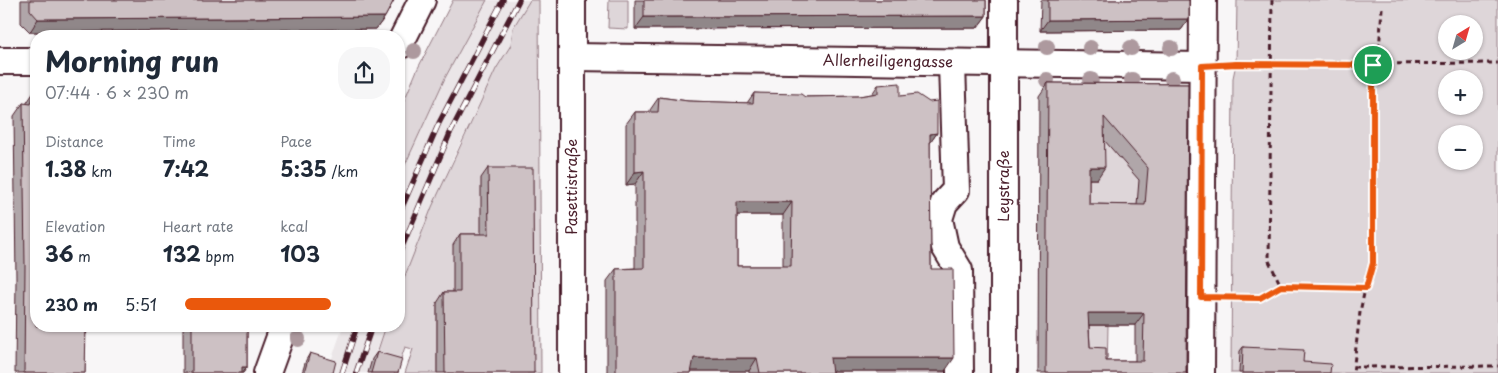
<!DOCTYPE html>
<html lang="en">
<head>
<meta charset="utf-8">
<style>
	:root { --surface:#fff; --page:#f6f6f7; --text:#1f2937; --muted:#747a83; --accent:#ea580c }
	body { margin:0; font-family:"Playpen Sans",sans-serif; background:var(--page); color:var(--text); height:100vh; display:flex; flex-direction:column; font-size:19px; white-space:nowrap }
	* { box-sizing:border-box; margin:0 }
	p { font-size:16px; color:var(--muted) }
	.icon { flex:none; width:28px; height:28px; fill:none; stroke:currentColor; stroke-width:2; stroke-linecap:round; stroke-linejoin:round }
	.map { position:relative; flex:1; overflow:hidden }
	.panel { position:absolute; left:30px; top:30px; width:375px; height:302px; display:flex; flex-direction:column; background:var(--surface); border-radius:20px; box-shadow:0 1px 4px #0004 }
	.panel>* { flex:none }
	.needle { width:32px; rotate:37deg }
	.tools { position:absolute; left:1438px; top:15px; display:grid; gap:10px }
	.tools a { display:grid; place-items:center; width:45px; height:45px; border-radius:50%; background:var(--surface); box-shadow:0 1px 4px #0004; font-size:25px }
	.pin { position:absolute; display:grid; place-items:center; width:42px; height:42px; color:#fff; margin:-21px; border:2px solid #fff; border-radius:50%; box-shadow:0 1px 5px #0007 }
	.round { display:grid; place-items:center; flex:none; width:52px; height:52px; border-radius:20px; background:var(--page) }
	.summary { display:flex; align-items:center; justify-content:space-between; height:85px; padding:0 15px }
	h1 { font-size:28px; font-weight:700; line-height:38px }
	.stats { display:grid; grid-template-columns:repeat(3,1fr); gap:8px; height:85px; padding:5px 15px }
	.stats div { display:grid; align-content:center }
	.stats b { font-size:21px; font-weight:700 }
	.stats small { font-size:14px; font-weight:400 }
	.stats p { font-size:14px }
	ul { padding:0 15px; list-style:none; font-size:16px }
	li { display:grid; grid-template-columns:80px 60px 1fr; align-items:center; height:38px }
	li i { height:12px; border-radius:6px; background:var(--accent) }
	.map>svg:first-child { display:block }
	.built { fill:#ebe6e8 }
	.green { fill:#ded6d9; stroke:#947a82; fill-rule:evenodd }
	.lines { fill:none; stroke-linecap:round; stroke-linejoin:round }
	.minor-casing { stroke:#4a1f2b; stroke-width:30 }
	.path { stroke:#4a1f2b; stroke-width:3; stroke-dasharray:5 4; stroke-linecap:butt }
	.minor { stroke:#fff; stroke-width:26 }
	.rail-casing { stroke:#4a1f2b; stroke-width:5.5 }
	.rail { stroke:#fff; stroke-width:4; stroke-dasharray:11; stroke-linecap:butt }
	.tree { fill:#ad999e }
	.wall { fill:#b0a6a9; stroke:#4a1f2b; fill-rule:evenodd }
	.shaded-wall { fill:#908789; stroke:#4a1f2b }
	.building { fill:#cdc1c4; stroke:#4a1f2b; fill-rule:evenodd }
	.route-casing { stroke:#fff; stroke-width:10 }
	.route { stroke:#ea580c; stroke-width:6 }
	.labels { text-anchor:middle; stroke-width:4.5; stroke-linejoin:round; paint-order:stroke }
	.street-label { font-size:15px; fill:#4a1f2b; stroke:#fff }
</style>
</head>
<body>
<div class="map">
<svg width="1498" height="373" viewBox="0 0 1498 373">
	<rect width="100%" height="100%" fill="#f8f6f7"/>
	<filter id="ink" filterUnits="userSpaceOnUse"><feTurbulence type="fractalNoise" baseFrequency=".02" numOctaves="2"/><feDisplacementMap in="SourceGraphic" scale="10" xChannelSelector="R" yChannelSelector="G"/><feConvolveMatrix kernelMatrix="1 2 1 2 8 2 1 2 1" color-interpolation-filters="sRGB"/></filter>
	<g filter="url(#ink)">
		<!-- built -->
		<g class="built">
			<path d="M 487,0 L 530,0 L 513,28 L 511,45 L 496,69 L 455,154 L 399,291 L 399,178 L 445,78 Z"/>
			<path d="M 343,326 L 386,326 L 368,373 L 330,373 L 329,367 Z"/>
		</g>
		<!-- green -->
		<g class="green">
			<path d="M 453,0 L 487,0 L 445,78 L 399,178 L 399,113 L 417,70 Z"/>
			<path d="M 530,0 L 539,0 L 541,373 L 527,373 L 481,245 L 453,303 L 437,303 L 437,373 L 405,373 L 413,349 L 405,347 L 398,367 L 375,359 L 386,326 L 399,326 L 399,291 L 432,207 L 496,69 L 511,45 L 513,28 Z"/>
			<path d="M 609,0 L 628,0 L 628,29 L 608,28 Z"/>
			<path d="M 1237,0 L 1498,0 L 1498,373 L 1231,373 L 1233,78 L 1236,64 ZM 1446,24 L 1474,24 L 1474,51 L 1446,51 ZM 1446,79 L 1474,79 L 1474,106 L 1446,106 ZM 1446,134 L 1474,134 L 1474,161 L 1446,161 Z"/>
			<path d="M 1081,139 L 1133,139 L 1140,175 L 1137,217 L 1085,217 Z"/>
			<path d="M 1080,325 L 1108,325 L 1107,373 L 1082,360 Z"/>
			<path d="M 877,371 L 944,371 L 944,373 L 878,373 Z"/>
		</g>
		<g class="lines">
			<defs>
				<g id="minor">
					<path d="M 1004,0 L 1004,373"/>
					<path d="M 399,46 L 422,0"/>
					<path id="s1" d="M 573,57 L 1202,66"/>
					<path d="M 0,61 L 36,61"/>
					<path d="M 952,64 L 956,190 L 944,203 L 939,219 L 945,247 L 959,270 L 960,373"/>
					<path d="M 267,373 L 284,326"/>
					<path d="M 572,373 L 572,0"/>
					<path d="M 1201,373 L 1203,0"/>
				</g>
			</defs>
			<!-- minor casing -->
			<use href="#minor" class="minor-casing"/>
			<!-- path -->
			<g class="path">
				<path d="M 1272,0 L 1269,261 L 1281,286 L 1365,289 L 1360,312 L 1353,373"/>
				<path d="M 1226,65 L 1498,63"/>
				<path d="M 1365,289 L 1373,263 L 1373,65 L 1379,51 L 1382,8"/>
				<path d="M 1225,297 L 1260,298 L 1281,286"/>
				<path d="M 1353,367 L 1498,366"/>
			</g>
			<!-- minor -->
			<use href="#minor" class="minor"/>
			<defs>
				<g id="rail">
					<path d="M 399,214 L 439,123 L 503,0"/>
					<path d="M 399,254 L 451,131 L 519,0"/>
					<path d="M 342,373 L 357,326"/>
					<path d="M 356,373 L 372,326"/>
				</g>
			</defs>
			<!-- rail casing -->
			<use href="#rail" class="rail-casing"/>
			<!-- rail -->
			<use href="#rail" class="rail"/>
		</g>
		<!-- trees -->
		<g class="tree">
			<circle cx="1047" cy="47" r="8"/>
			<circle cx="1090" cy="48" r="8"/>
			<circle cx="1131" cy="48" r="8"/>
			<circle cx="1171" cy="48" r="8"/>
			<circle cx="414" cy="51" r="8"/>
			<circle cx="1172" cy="79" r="8"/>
			<circle cx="1047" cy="80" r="8"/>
			<circle cx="1091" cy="80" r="8"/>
			<circle cx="1132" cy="80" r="8"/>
			<circle cx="298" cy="339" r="8"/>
		</g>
		<!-- wall -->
		<g class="wall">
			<path d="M 21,0 L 394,0 L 385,17 L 376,29 L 30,32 L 21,23 Z"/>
			<path d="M 635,0 L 986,0 L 986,16 L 977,28 L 635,29 Z"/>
			<path d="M 1041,0 L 1189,0 L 1189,19 L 1181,30 L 1040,31 Z"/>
			<path d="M 1048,83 L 1188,84 L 1186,373 L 1038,373 L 1039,96 ZM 1104,140 L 1139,180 L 1137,205 L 1089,204 L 1089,179 L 1097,179 ZM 1089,325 L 1135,325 L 1135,361 L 1106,361 L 1090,347 Z"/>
			<path d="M 878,85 L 900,96 L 937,133 L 930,143 L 931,269 L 945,371 L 832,371 L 832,373 L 749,373 L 749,371 L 691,371 L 691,373 L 607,373 L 607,281 L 616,269 L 635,268 L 635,184 L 626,185 L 626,124 L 635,112 L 650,112 L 650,110 L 659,97 L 688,101 L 747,103 L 754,93 L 805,97 L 859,96 L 872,94 ZM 737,215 L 783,215 L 783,266 L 737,266 Z"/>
			<path d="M 34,92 L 91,327 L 85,334 L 85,373 L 15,373 L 16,279 L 14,116 L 23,103 L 26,104 Z"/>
			<path d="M 488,168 L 534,373 L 437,373 L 437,303 L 444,292 L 453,292 L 453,245 L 460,234 L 481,234 L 481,178 Z"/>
			<path d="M 183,326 L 247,326 L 247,367 L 243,373 L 183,373 Z"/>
			<path d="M 1243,347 L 1303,362 L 1330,373 L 1239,373 L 1240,351 Z"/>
			<path d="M 377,352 L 398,373 L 368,373 L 372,359 Z"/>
			<path d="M 310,353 L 333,373 L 302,373 L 306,360 Z"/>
		</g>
		<!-- shaded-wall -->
		<g class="shaded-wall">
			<path d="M 986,16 L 977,28 L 635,29 L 644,17 Z"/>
			<path d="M 385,17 L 376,29 L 30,32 L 38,19 Z"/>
			<path d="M 1189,19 L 1181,30 L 1040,31 L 1048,20 Z"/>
			<path d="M 937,133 L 928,146 L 930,134 Z"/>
			<path d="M 1089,167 L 1105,167 L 1097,179 L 1080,179 Z"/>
			<path d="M 644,171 L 635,184 L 626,185 L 635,172 Z"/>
			<path d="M 737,202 L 792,202 L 783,215 L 728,215 Z"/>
			<path d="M 1088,313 L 1144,313 L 1135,325 L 1080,325 Z"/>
			<path d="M 86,327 L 91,327 L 82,340 Z"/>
			<path d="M 694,358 L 757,358 L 749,371 L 685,371 Z"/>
			<path d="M 830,358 L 954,358 L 945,371 L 822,371 Z"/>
			<path d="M 242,367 L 247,367 L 243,373 L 238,373 Z"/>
		</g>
		<!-- building -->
		<g class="building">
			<path d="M 30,0 L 394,0 L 385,17 L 38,19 L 30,10 Z"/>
			<path d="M 644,0 L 986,0 L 986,16 L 644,17 Z"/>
			<path d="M 1048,0 L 1189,0 L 1189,19 L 1048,20 Z"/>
			<path d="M 900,83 L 900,96 L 917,94 L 929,102 L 937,101 L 937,133 L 930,134 L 931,269 L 953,269 L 954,358 L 830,358 L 832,373 L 760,373 L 757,358 L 694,358 L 691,373 L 616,373 L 616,269 L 644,268 L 644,171 L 635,172 L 635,112 L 658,112 L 659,97 L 688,101 L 753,103 L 754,93 L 801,94 L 805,97 L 859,96 L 878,93 L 878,85 ZM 737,202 L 792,202 L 791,266 L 737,266 Z"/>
			<path d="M 1048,83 L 1188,84 L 1186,373 L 1046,373 ZM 1104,117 L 1148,168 L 1145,205 L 1089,204 L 1089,167 L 1105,167 ZM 1088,313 L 1144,313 L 1143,361 L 1106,361 L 1106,348 L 1090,347 Z"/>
			<path d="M 34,92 L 36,92 L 36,326 L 91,326 L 86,327 L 85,373 L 24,373 L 25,266 L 23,103 L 31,104 Z"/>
			<path d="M 488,168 L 533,168 L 534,373 L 445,373 L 444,292 L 460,292 L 460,234 L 489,234 Z"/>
			<path d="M 192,326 L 247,326 L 247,367 L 242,367 L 242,373 L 192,373 Z"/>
			<path d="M 1243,347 L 1304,350 L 1303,362 L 1331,364 L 1330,373 L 1242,373 Z"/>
			<path d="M 377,352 L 402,359 L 398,373 L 371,373 Z"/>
			<path d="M 310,353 L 336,361 L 333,373 L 304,373 Z"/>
		</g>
	</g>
	<g class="lines" filter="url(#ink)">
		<defs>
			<path id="route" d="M 1236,64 L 1373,65 L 1373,263 L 1366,288 L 1281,286 L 1260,298 L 1201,297 L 1202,66 Z"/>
		</defs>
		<!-- route casing -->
		<use href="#route" class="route-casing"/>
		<!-- route -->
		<use href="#route" class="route"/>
	</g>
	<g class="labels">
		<!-- street labels -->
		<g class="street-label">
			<text dy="5" stroke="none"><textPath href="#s1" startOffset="315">Allerheiligengasse</textPath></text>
			<text transform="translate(1004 186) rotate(-90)" y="5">Leystraße</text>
			<text transform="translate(572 187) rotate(-90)" y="5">Pasettistraße</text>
		</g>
	</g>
</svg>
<div class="tools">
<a><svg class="needle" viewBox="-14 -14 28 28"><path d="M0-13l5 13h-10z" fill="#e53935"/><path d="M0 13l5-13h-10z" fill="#747a83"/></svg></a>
<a>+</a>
<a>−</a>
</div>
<div class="pin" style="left:1373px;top:65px;background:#1e9e55"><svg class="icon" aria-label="arrive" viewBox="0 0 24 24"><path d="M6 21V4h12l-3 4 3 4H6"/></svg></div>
<section class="panel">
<div class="summary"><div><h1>Morning run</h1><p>07:44 · 6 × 230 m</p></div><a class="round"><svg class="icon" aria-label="share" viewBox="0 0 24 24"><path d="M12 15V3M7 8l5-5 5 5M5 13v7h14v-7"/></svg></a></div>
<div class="stats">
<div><p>Distance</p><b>1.38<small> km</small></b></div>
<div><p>Time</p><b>7:42</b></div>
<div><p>Pace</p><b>5:35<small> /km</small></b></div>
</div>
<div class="stats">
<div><p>Elevation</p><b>36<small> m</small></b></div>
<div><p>Heart rate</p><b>132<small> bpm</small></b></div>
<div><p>kcal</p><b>103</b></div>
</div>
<ul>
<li><b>230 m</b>5:51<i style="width:71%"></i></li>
</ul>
</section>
</div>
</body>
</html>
